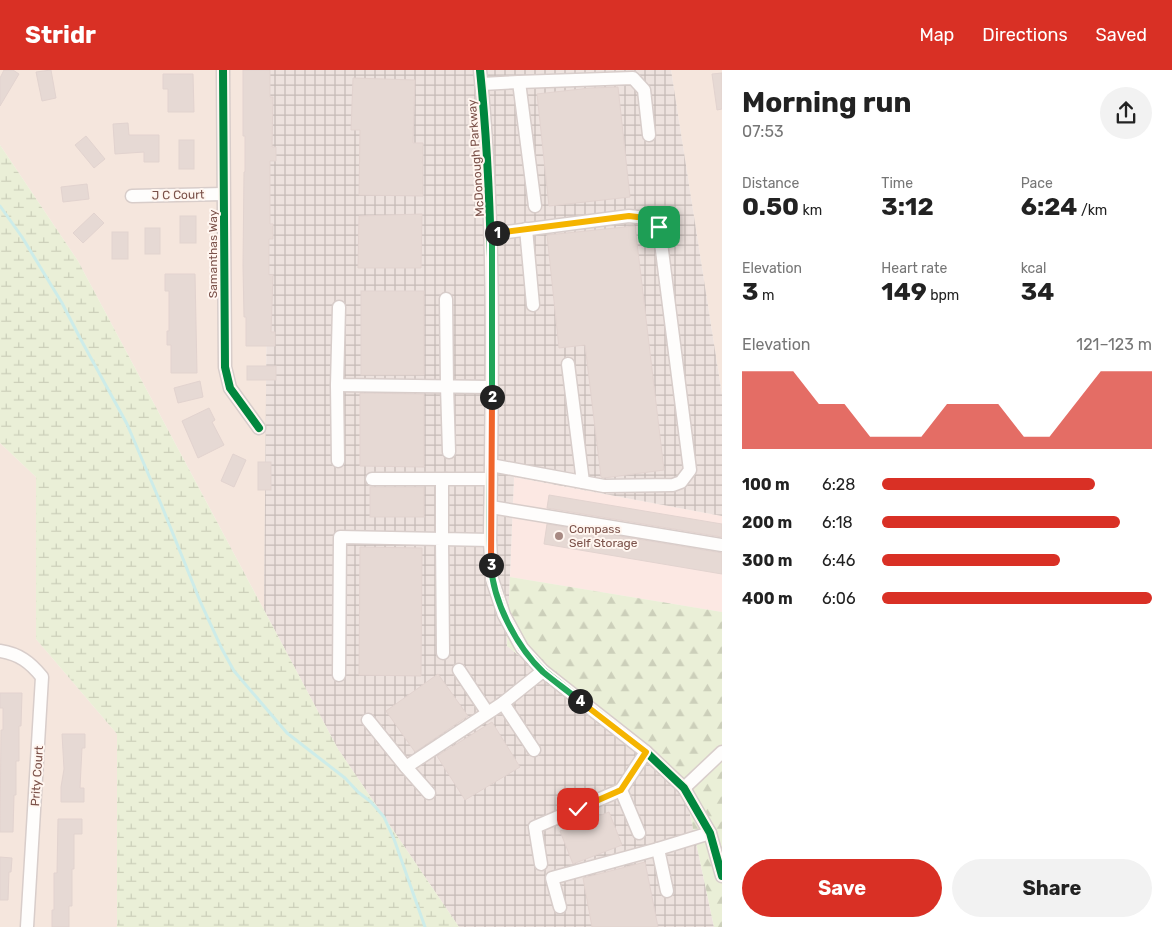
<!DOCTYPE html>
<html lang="en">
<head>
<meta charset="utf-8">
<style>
	:root { --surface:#fff; --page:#f2f2f2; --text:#222; --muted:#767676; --accent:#d93025 }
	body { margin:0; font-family:Rubik,sans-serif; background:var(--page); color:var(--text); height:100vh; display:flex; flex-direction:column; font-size:19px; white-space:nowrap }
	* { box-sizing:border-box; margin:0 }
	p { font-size:16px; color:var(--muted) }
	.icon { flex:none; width:28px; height:28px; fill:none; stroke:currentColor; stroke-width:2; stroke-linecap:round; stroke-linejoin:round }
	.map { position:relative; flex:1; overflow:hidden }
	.panel { display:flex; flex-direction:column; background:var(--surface); width:450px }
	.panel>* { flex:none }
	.pin { position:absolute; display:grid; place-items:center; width:42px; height:42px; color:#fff; margin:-21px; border-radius:10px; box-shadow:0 2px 8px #0006 }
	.km { position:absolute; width:25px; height:25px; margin:-12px; border-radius:50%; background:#222; color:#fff; font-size:14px; line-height:25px; text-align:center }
	.round { display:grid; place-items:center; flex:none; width:52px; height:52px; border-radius:26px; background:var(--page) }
	.headline { display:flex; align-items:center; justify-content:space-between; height:85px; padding:0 20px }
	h1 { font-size:28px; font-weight:700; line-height:38px }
	.figures { display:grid; grid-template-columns:repeat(3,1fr); gap:8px; height:85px; padding:5px 20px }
	.figures div { display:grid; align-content:center }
	.figures b { font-size:25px; font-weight:700 }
	.figures small { font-size:14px; font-weight:400 }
	.figures p { font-size:14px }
	.chart { height:140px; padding:10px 20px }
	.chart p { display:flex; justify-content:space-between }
	.chart svg { width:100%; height:90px; margin-top:5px; fill:var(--accent); opacity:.7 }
	.primary-button { display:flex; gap:10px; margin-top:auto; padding:10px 20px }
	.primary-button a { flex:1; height:58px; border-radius:30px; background:var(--accent); color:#fff; font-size:20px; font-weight:700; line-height:58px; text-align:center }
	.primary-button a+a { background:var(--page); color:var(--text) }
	ul { padding:0 20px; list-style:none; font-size:16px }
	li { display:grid; grid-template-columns:80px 60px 1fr; align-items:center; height:38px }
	li i { height:12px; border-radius:6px; background:var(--accent) }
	header { display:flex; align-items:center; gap:30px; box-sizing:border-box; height:70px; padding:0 25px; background:var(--accent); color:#fff }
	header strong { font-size:24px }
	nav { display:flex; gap:28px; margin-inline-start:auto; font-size:18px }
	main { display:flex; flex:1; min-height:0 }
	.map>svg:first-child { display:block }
	.residential { fill:#f5e6dd }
	.commercial { fill:#fce8e3 }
	.industrial { fill:url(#industrial-grid) }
	.forest { fill:url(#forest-firs) }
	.wetland { fill:url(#wetland-marsh) }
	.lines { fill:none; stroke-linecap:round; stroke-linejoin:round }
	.stream { stroke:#cdece9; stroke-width:3 }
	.building { fill:#e6d9d4; stroke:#e2d3cf }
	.minor-casing { stroke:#d8cdca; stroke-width:15 }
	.minor { stroke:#fefdfc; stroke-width:12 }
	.cycleway-casing { stroke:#fff6f0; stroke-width:11 }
	.cycleway { stroke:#00873e; stroke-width:8 }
	.split-1-casing { stroke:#fff; stroke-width:10 }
	.split-2-casing { stroke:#fff; stroke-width:10 }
	.split-3-casing { stroke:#fff; stroke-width:10 }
	.split-4-casing { stroke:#fff; stroke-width:10 }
	.split-5-casing { stroke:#fff; stroke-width:10 }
	.split-1 { stroke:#f5b400; stroke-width:6 }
	.split-2 { stroke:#22a559; stroke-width:6 }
	.split-3 { stroke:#f0652b; stroke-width:6 }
	.split-4 { stroke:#22a559; stroke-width:6 }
	.split-5 { stroke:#f5b400; stroke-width:6 }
	.poi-dot { fill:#a78982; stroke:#fff6f0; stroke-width:2 }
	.labels { text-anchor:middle; stroke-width:4; stroke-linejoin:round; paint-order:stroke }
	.street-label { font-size:12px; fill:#7b5149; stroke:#fff6f0 }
	.poi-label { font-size:12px; fill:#7b5149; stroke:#fff6f0; text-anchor:start }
</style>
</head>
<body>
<header>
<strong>Stridr</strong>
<nav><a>Map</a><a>Directions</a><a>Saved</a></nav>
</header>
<main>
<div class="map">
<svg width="722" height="857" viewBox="0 0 722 857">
	<defs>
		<pattern id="industrial-grid" width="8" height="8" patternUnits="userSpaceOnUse" patternTransform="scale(1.25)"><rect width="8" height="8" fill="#ede2de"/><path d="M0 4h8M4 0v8" fill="none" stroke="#c5bab6"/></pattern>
		<pattern id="forest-firs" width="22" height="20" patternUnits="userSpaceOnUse" patternTransform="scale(1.25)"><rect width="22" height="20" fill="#eaefd7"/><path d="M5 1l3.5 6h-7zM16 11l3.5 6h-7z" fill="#cccfba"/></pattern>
		<pattern id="wetland-marsh" width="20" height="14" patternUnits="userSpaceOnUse" patternTransform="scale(1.25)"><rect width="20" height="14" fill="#eaefd7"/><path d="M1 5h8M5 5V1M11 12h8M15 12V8" fill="none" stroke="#cccfba"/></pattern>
	</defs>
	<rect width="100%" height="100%" fill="#f9f2ed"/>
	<!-- residential -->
	<g class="residential">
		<path d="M 0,0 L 269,0 L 264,540 L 78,191 L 0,75 Z"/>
		<path d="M 671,0 L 722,0 L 722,325 Z"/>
		<path d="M 0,373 L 36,407 L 36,569 L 117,664 L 117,857 L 0,857 Z"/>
	</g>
	<!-- commercial -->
	<path class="commercial" d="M 514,407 L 722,446 L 722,542 L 510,507 Z"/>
	<!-- industrial -->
	<path class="industrial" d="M 269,0 L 671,0 L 722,325 L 722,446 L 514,407 L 507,576 L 684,716 L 714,857 L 459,857 L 338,679 L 264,540 Z"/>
	<!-- forest -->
	<path class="forest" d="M 510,507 L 722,542 L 722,857 L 714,857 L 684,716 L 507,576 Z"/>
	<!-- wetland -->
	<path class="wetland" d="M 0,75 L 78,191 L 338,679 L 459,857 L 117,857 L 117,664 L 36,569 L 36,407 L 0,373 Z"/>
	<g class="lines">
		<!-- stream -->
		<path class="stream" d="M 0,136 L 22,167 L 62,233 L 80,268 L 127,354 L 161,434 L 200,531 L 222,579 L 234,601 L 287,663 L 345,708 L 358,722 L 371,732 L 384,747 L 394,769 L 425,857"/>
	</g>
	<!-- building -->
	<g class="building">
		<path d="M 4,0 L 13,0 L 19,4 L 0,36 L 0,8 Z"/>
		<path d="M 51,0 L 56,28 L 42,31 L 36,2 Z"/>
		<path d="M 243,0 L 270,0 L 270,27 L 273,27 L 272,77 L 276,77 L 276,91 L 270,91 L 270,154 L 273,154 L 273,169 L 269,169 L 269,205 L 273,205 L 271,262 L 275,262 L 275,276 L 246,276 L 246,247 L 244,247 L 243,195 L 244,102 L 245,102 L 245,66 L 243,66 Z"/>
		<path d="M 722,3 L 722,39 L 717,40 L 712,4 Z"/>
		<path d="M 163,4 L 193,4 L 194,42 L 168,42 L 168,19 L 163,19 Z"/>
		<path d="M 353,8 L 415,10 L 413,73 L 423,73 L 423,126 L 359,125 L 360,60 L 351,60 Z"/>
		<path d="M 618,17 L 630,127 L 549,136 L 537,24 L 590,18 Z"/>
		<path d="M 128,53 L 129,65 L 159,65 L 159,92 L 144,92 L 144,82 L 115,84 L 113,54 Z"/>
		<path d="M 86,66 L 105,89 L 94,98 L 75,75 Z"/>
		<rect x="179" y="70" width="15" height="29"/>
		<path d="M 87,114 L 89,129 L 63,132 L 61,117 Z"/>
		<path d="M 94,143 L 104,153 L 83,173 L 73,163 Z"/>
		<path d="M 422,144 L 421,198 L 358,198 L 359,146 Z"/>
		<rect x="180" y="146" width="16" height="27"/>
		<path d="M 635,156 L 664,400 L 604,408 L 601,407 L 585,275 L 559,278 L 547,165 Z"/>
		<rect x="145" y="158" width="15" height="26"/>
		<rect x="112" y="162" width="16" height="27"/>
		<path d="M 165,204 L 195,204 L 197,303 L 171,303 L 171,275 L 167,275 L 167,261 L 169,261 L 169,221 L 165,221 Z"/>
		<rect x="361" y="221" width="63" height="84"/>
		<rect x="247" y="296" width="29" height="14"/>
		<path d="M 200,311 L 203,327 L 178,333 L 174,318 Z"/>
		<path d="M 360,323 L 424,324 L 424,397 L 360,396 Z"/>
		<path d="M 209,338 L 215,350 L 212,352 L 224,375 L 198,388 L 182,351 Z"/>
		<path d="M 233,384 L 246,390 L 234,417 L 221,411 Z"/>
		<rect x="258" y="392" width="13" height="28"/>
		<rect x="370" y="417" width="54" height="30"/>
		<path d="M 549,425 L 722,454 L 722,467 L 547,438 Z"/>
		<path d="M 547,454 L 722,483 L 722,504 L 544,474 Z"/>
		<path d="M 360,477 L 422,478 L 421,606 L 359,605 Z"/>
		<path d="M 438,604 L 468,646 L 415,682 L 386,641 Z"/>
		<path d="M 0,623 L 22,623 L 21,656 L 19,656 L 19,691 L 16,691 L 16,725 L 14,725 L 13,762 L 0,762 L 1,660 L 3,660 L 3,638 L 0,638 Z"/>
		<path d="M 492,652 L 520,697 L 465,730 L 437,686 Z"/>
		<path d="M 62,664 L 85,664 L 85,678 L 82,678 L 80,718 L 84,718 L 84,732 L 61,732 L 61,717 L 64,699 Z"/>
		<path d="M 609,742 L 622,775 L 573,794 L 560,761 Z"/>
		<path d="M 58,749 L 82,749 L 82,764 L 74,764 L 74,799 L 72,799 L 72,836 L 69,836 L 69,857 L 52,857 L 52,840 L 54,840 L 54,803 L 57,803 Z"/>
		<path d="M 0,787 L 12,788 L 11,802 L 9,802 L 8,830 L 0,830 Z"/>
		<path d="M 645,792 L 658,857 L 592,857 L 583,808 Z"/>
	</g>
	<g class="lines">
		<defs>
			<g id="minor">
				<path d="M 223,0 L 225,297 L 230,318 L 259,358"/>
				<path d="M 480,0 C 496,156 492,313 490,470 L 492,509 L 504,545 L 522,578 L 543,601 L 646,682 L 684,718 L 710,763 L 722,806"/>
				<path d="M 519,12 L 633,8 L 644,20 L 649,65"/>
				<path d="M 482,14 L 519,12 L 535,136"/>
				<path d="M 132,126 L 223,124"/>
				<path d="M 526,159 L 533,235"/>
				<path d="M 446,229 L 447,316 L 449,382"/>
				<path d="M 339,237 L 337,315 L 492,317"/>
				<path d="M 568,294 L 583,412"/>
				<path d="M 337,315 L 338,391"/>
				<path d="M 491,395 L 604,416 L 673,415 L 681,412 L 690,400 L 659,157 L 654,149 L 629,146 L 492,164"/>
				<path d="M 372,409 L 446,409"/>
				<path d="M 491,437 L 722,475"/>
				<path d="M 490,470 L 442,469 L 442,413 L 446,409 L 491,409"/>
				<path d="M 0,581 C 19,584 30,592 42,607 L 27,857"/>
				<path d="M 459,600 L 487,642"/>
				<path d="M 339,605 L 340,467 L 442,469 L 443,583"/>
				<path d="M 503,633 L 534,680"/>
				<path d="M 368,650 L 406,697 L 503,633 L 543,601"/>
				<path d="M 406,697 L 429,723"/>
				<path d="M 684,718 L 722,682"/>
				<path d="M 639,763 L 621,720 L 646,682"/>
				<path d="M 541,794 L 535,757 L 621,720"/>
				<path d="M 667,821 L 658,779 L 710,763"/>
				<path d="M 560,837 L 552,808 L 658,779"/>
			</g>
		</defs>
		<!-- minor casing -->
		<use href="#minor" class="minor-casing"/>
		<!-- minor -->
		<use href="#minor" class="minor"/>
		<defs>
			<g id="cycleway">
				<path d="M 223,0 L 225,297 L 230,318 L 259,358"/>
				<path d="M 480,0 C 496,156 492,313 490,470 L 492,509 L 504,545 L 522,578 L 543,601 L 646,682 L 684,718 L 710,763 L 722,806"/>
			</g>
		</defs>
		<!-- cycleway casing -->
		<use href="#cycleway" class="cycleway-casing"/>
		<!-- cycleway -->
		<use href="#cycleway" class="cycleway"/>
	</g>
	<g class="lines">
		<defs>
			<path id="split-1" d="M 497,163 L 629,146 L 654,149 L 659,157"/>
			<path id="split-2" d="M 492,327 L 492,164 L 497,163"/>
			<path id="split-3" d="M 491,495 L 492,327"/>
			<path id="split-4" d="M 491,495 C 493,532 517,577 543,602 C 555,612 568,621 580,631"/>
			<path id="split-5" d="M 578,739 L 621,720 L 646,682 L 580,631"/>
		</defs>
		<!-- split-1 casing -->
		<use href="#split-1" class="split-1-casing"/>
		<!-- split-2 casing -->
		<use href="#split-2" class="split-2-casing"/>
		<!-- split-3 casing -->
		<use href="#split-3" class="split-3-casing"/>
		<!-- split-4 casing -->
		<use href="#split-4" class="split-4-casing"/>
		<!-- split-5 casing -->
		<use href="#split-5" class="split-5-casing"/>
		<!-- split-1 -->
		<use href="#split-1" class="split-1"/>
		<!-- split-2 -->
		<use href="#split-2" class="split-2"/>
		<!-- split-3 -->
		<use href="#split-3" class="split-3"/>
		<!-- split-4 -->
		<use href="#split-4" class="split-4"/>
		<!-- split-5 -->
		<use href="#split-5" class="split-5"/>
	</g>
	<!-- markers -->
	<circle class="poi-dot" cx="559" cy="466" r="5"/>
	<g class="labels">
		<!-- street labels -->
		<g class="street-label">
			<text transform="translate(476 88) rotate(-94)" y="4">McDonough Parkway</text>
			<text transform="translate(178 125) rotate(-1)" y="4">J C Court</text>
			<text transform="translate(213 184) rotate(-90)" y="4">Samanthas Way</text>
			<text transform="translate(37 706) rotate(-86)" y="4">Prity Court</text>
		</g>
		<!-- poi labels -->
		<g class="poi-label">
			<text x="569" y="463">Compass<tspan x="569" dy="14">Self Storage</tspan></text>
		</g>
	</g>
</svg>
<div class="pin" style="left:659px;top:157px;background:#1e9e55"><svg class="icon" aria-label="arrive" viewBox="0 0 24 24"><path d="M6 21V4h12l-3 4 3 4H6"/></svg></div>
<div class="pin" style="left:578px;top:739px;background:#d93025"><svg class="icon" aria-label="check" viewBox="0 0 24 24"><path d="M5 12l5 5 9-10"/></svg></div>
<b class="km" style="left:497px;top:163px">1</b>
<b class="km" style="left:492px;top:327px">2</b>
<b class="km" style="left:491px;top:495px">3</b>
<b class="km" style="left:580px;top:631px">4</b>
</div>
<section class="panel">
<div class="headline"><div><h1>Morning run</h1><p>07:53</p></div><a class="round"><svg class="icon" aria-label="share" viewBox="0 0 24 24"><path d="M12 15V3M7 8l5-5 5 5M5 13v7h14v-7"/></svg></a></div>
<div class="figures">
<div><p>Distance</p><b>0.50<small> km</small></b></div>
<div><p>Time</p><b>3:12</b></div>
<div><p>Pace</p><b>6:24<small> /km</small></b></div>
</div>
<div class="figures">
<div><p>Elevation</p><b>3<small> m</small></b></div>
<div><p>Heart rate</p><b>149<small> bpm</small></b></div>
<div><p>kcal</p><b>34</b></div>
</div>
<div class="chart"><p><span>Elevation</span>121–123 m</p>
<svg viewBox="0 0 160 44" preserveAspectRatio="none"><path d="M0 44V6L10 6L20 6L30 22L40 22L50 38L60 38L70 38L80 22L90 22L100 22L110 38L120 38L130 22L140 6L150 6L160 6V44z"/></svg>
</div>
<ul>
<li><b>100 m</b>6:28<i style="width:79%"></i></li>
<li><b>200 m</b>6:18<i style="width:88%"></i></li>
<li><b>300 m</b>6:46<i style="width:66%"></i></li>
<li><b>400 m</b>6:06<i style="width:100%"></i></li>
</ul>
<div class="primary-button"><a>Save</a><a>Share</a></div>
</section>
</main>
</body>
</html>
